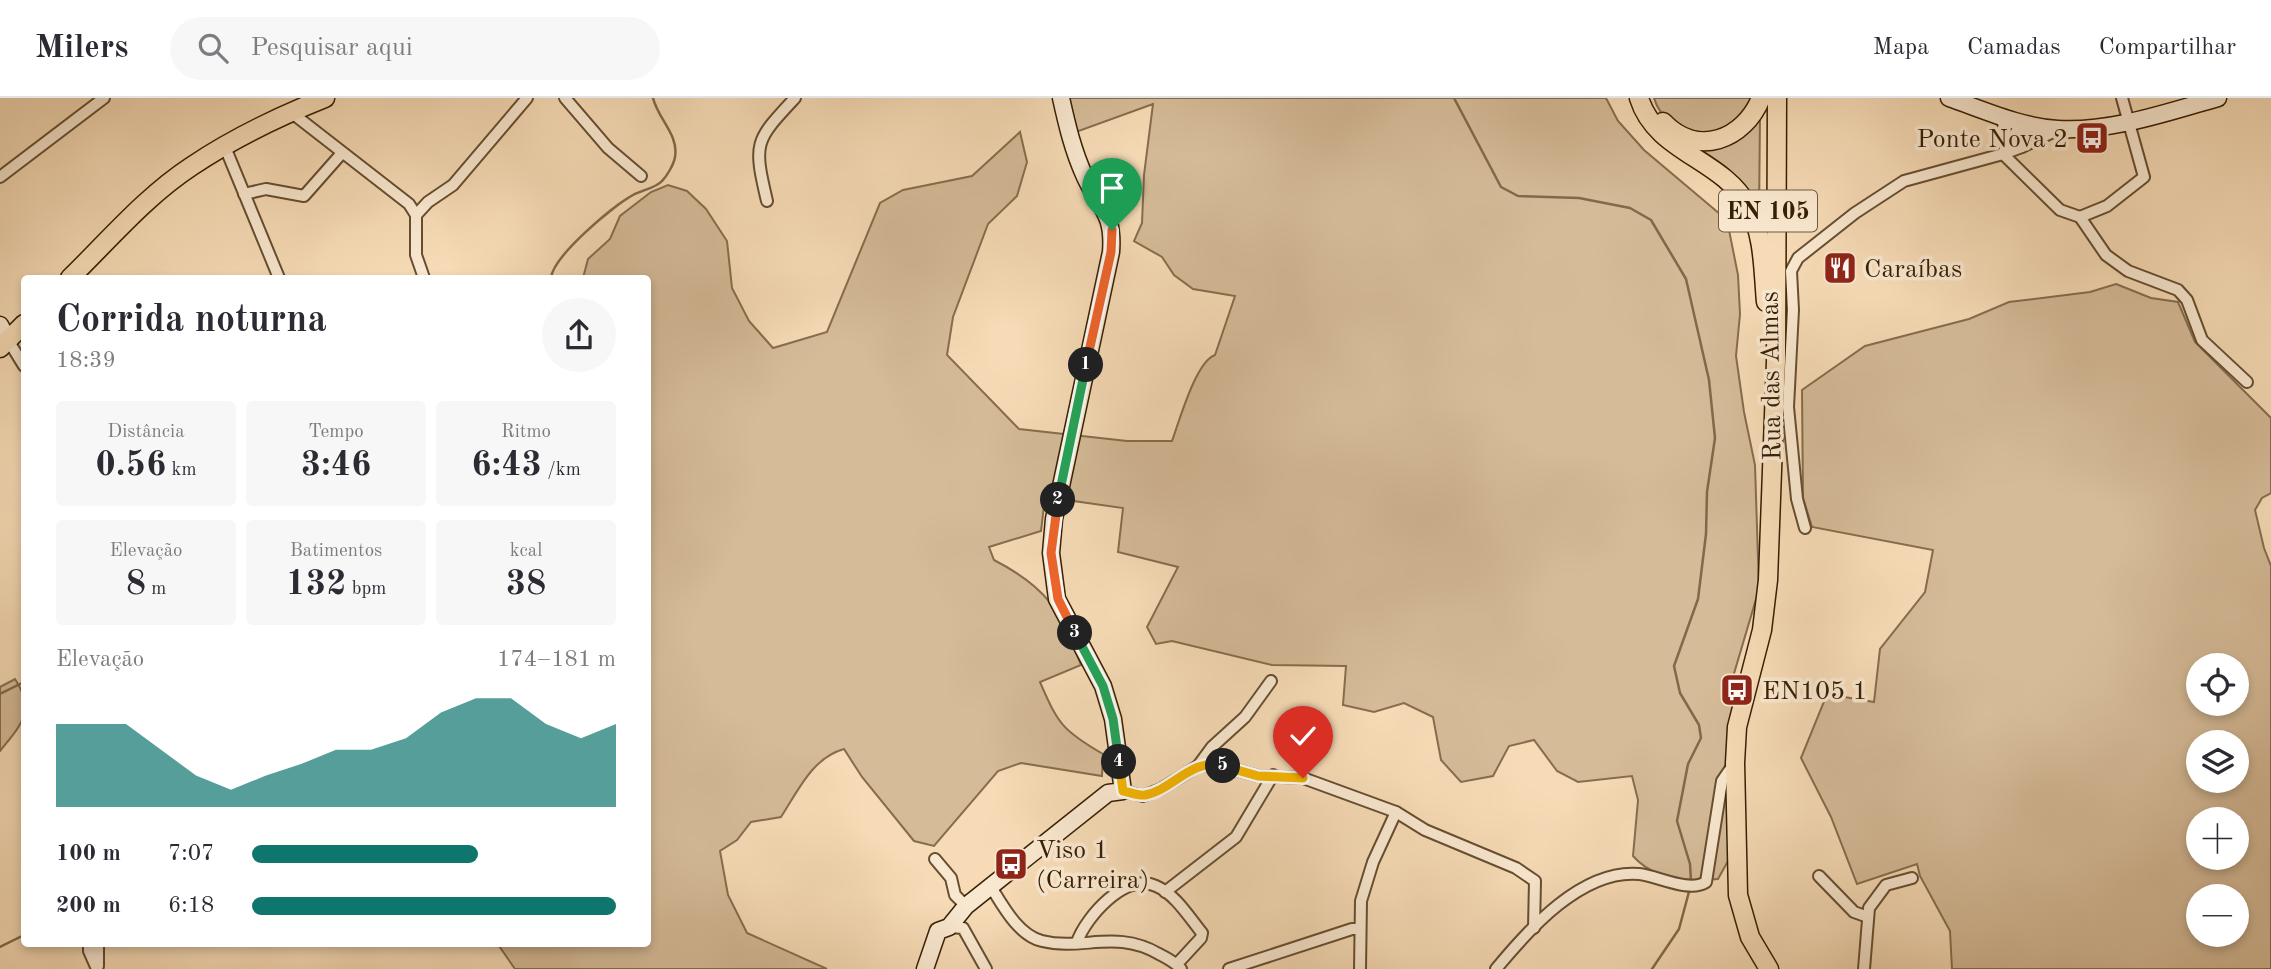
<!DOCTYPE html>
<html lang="pt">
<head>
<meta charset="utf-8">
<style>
	:root { --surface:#fff; --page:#f7f7f7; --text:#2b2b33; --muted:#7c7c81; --line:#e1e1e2; --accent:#0f766e }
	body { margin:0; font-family:"Old Standard TT",serif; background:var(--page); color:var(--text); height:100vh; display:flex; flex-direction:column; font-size:26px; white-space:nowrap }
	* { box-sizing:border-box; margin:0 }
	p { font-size:23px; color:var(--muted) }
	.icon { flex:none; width:38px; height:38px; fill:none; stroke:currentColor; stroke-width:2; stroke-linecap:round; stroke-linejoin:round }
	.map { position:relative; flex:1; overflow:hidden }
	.details { position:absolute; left:21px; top:177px; width:630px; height:672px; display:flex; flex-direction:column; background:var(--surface); border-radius:7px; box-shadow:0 4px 10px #0003 }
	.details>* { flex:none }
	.controls { position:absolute; left:2186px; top:555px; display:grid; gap:14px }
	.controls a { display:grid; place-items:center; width:63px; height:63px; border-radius:50%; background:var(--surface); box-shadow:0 4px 10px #0003; font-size:35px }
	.pin { position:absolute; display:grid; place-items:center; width:60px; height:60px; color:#fff; margin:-72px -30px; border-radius:50% 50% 50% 0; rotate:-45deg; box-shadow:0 0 7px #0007 }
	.pin .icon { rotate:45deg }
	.km { position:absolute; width:35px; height:35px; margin:-18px; border-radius:50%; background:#222; color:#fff; font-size:19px; line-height:35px; text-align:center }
	.round { display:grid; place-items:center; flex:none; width:74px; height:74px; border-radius:37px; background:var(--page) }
	.overview { display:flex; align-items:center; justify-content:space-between; height:119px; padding:0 35px }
	h1 { font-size:38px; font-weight:600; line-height:52px }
	.metrics { display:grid; grid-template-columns:repeat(3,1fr); gap:10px; height:119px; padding:7px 35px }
	.metrics div { display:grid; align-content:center; border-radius:7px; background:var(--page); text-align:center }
	.metrics b { font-size:35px; font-weight:600 }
	.metrics small { font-size:19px; font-weight:400 }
	.metrics p { font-size:19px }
	.chart { height:196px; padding:14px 35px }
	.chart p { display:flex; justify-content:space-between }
	.chart svg { width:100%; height:126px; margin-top:7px; fill:var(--accent); opacity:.7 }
	ul { padding:0 35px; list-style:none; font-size:23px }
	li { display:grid; grid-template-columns:112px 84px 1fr; align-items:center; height:52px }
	li i { height:18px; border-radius:9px; background:var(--accent) }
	header { display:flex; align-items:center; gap:42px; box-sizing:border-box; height:98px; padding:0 35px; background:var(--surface); border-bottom:2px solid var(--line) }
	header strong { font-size:33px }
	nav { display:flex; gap:38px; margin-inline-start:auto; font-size:24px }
	.search { width:490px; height:63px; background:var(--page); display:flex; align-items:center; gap:18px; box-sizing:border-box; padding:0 24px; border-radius:38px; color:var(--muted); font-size:26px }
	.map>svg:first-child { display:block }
	.green { fill:#d5bb98; stroke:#866d4e; stroke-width:2; fill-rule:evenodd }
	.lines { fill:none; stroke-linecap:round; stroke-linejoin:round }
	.stream { stroke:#82694a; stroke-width:2.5 }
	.street-casing { stroke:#664e30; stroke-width:14 }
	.secondary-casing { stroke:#361f03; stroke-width:19 }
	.primary-casing { stroke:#361f03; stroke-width:21 }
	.street { stroke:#f9e8d0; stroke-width:10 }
	.secondary { stroke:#f9e8d0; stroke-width:16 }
	.primary { stroke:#f6dbb6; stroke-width:18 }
	.split-1-casing { stroke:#fff; stroke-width:14 }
	.split-2-casing { stroke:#fff; stroke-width:14 }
	.split-3-casing { stroke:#fff; stroke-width:14 }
	.split-4-casing { stroke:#fff; stroke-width:14 }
	.split-5-casing { stroke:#fff; stroke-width:14 }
	.split-6-casing { stroke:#fff; stroke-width:14 }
	.split-1 { stroke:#f0652b; stroke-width:9 }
	.split-2 { stroke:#22a559; stroke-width:9 }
	.split-3 { stroke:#f0652b; stroke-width:9 }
	.split-4 { stroke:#22a559; stroke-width:9 }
	.split-5 { stroke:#f5b400; stroke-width:9 }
	.split-6 { stroke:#f5b400; stroke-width:9 }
	.labels { text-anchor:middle; stroke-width:7; stroke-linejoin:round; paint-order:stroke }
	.shield { fill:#f9e8d0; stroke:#705b40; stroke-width:2 }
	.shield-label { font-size:24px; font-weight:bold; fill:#361f03 }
	.poi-label { font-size:26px; fill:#361f03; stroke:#f9e8d0; text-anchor:start }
	.street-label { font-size:26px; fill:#361f03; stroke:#f9e8d0 }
</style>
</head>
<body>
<header>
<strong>Milers</strong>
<div class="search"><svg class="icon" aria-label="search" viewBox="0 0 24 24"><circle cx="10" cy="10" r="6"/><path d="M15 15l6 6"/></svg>Pesquisar aqui</div>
<nav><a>Mapa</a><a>Camadas</a><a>Compartilhar</a></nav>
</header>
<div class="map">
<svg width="2271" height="871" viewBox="0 0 2271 871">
	<rect width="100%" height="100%" fill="#f6dbb6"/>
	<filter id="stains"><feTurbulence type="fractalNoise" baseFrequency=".00286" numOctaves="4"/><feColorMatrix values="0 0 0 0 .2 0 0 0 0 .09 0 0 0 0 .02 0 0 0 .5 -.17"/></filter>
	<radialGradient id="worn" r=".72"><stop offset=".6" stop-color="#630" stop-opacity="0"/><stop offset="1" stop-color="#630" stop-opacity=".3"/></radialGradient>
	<!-- green -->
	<g class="green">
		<path d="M 1069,0 L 1606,0 L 1618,23 L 1644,52 L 1727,122 L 1738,177 L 1740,216 L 1736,258 L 1744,314 L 1755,367 L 1759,491 L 1733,579 L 1731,737 L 1728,763 L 1718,781 C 1688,784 1653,781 1633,758 L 1638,702 L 1632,678 L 1578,684 L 1557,673 L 1534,642 L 1509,648 L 1493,678 L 1461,684 L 1441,662 L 1433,619 L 1404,605 L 1374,614 L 1343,607 L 1346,568 L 1272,567 L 1172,543 L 1156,546 L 1147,529 L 1178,469 L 1118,454 L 1123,410 L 1045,399 L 1041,433 L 989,449 L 994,462 C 1048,490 1060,512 1081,567 L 1040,584 C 1058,626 1063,633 1103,656 L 1102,678 L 1021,665 L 998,673 L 934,748 L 914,743 L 862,679 L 844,651 C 812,660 798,693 781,719 L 751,724 L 737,742 L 720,753 L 728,797 L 747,835 L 827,871 L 515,871 L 497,845 L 648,845 L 648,180 L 583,180 L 588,161 L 610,141 L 620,118 L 651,94 L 668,87 L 687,93 L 706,111 L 727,143 L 732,190 L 749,223 L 773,250 L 827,234 L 880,105 L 903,92 L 972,78 L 1020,34 L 1027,64 L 1017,98 L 988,126 L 953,219 L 947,257 L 1019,331 L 1127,343 L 1172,343 C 1179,324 1196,263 1215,257 L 1235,198 L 1193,191 L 1174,177 L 1162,159 L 1134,143 L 1142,125 L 1144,77 L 1153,6 L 1076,34 Z"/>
		<path d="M 1654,0 L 1751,0 C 1738,46 1667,45 1654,0 Z"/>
		<path d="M 1760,16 L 1759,119 L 1682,48 Z"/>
		<path d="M 2116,186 L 2151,200 L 2178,204 L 2195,244 L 2271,320 L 2271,395 L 2262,400 L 2255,412 L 2264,450 L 2271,468 L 2271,871 L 1952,871 L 1950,833 L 1920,778 L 1917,766 L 1857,786 L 1831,719 L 1801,660 L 1827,596 L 1874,604 L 1880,551 L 1925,494 L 1933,452 L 1812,429 L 1803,400 L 1802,292 L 1865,248 L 1969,221 L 2009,204 L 2090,194 ZM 2236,567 L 2236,606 L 2198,606 L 2198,567 ZM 2198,644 L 2236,644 L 2236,682 L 2198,682 ZM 2236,721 L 2236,760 L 2198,760 L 2198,721 ZM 2236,798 L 2236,836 L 2198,836 L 2198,798 Z"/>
		<path d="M 15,581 C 36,613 21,627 0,653 L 0,589 Z"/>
	</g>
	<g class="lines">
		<!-- stream -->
		<g class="stream">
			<path d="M 1454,0 L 1501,89 L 1518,98 L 1579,100 L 1630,110 L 1651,122 L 1686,181 L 1709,282 L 1715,340 L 1707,394 L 1706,436 L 1698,501 L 1674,568 L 1680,595 L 1699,627 L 1701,640 L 1688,666 L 1677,723 L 1690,766 L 1691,783"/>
			<path d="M 551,180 C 553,158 613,108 633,97 C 642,92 656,90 662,83 C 667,78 674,66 675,59 C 679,37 658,21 653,0"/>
			<path d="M 0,596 L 24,584"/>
			<path d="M 0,849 L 24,837"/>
			<path d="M 1652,871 L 1679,831 L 1690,790"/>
		</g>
		<defs>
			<g id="street">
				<path d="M 565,0 L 608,50 L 641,78"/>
				<path d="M 292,15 L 409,106 L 416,117 L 416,157 L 424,180"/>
				<path d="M 2001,18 L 2009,47"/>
				<path d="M 225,49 L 279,180"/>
				<path d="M 2022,49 L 2057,32"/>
				<path d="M 2003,55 L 2018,31 L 2028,26"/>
				<path d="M 2003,56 L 2022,49 L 2028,34 L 2028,26"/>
				<path d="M 0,79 L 104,0"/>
				<path d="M 244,96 L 266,91 L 304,98 L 342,55"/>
				<path d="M 767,103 C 753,44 755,43 795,0"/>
				<path d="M 416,117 L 428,104 L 453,87 L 527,0"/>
				<path d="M 2080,119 L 2107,108 L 2144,79 L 2122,0"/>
				<path d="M 8,242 L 24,268"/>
				<path d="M 1805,430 L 1797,401 L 1788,309 L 1793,212 L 1791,173 L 1798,160 L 1855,115 L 1904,83 L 2003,56 L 2060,112 L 2080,119 L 2106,157 L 2128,173 L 2178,192 L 2187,202 L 2202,242 L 2247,284"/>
				<path d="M 1198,668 L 1212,649 L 1245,619 L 1271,583"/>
				<path d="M 1123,693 L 1143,698 L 1161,691 L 1198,668 L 1216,666 L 1258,678 L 1303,680 L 1396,714 L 1425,732 L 1516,770 L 1535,783 L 1534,830"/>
				<path d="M 935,761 L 951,780 L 955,797 L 966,808"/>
				<path d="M 1819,778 L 1854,814 L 1868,819"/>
				<path d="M 991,789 C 1003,808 1018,837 1042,843 C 1083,853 1116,831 1159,856 C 1167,860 1175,864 1181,871"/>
				<path d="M 1165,794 L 1236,739 L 1273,677"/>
				<path d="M 949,829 L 963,830 L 986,871"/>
				<path d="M 1077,844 C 1086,819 1125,774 1156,788 C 1175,796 1189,819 1202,835 L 1201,840 L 1177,866"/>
				<path d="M 89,845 L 89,853 L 97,871"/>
				<path d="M 98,845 L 98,868"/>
				<path d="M 1229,871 L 1352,831 L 1359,831"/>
				<path d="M 1360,871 L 1361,803 L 1373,764 L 1396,714"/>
				<path d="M 1496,871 C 1529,831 1582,771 1639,776 C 1658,778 1689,795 1706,784 L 1722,683 L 1733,667"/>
				<path d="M 1864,871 L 1869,810 L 1886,787 L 1912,780"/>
			</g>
			<g id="secondary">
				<path d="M 1949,0 C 1984,12 2021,29 2058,31 C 2112,34 2167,14 2218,0"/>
				<path d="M 0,227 L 8,242"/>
				<path d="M 925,871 L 938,833 L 949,829 L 966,808 L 1108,695 L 1123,693 L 1113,621 L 1103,588 L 1057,501 L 1051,455 L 1054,421 L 1111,154 C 1114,115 1100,111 1085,79 C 1073,53 1067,27 1061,0"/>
			</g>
			<g id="primary">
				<path d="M 1639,0 C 1656,55 1722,60 1748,108 C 1764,137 1763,171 1766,204"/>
				<path d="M 1663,24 C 1697,60 1744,42 1761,0"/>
				<path d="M 70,180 C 109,142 146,98 192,68 C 232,41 280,18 325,0"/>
				<path d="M 0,250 L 24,226"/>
				<path d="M 1769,871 L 1750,839 L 1738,797 L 1735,665 L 1737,629 L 1762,532 L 1768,482 L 1776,263 L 1777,0"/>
			</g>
		</defs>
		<!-- street casing -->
		<use href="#street" class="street-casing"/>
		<!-- secondary casing -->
		<use href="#secondary" class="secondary-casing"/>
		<!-- primary casing -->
		<use href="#primary" class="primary-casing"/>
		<!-- street -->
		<use href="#street" class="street"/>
		<!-- secondary -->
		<use href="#secondary" class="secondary"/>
		<!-- primary -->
		<use href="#primary" class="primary"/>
	</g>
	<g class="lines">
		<defs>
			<path id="split-1" d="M 1086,267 L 1111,154 L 1112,132"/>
			<path id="split-2" d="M 1058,402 L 1086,267"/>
			<path id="split-3" d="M 1058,402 L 1051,455 L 1058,501 L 1075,535"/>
			<path id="split-4" d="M 1075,535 L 1103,588 L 1113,621 L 1119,664"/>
			<path id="split-5" d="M 1119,664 L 1123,693 C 1129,694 1138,698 1145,697 C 1173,692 1192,659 1223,668"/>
			<path id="split-6" d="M 1223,668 L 1258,678 L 1303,680"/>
		</defs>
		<!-- split-1 casing -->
		<use href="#split-1" class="split-1-casing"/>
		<!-- split-2 casing -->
		<use href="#split-2" class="split-2-casing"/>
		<!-- split-3 casing -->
		<use href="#split-3" class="split-3-casing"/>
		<!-- split-4 casing -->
		<use href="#split-4" class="split-4-casing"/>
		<!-- split-5 casing -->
		<use href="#split-5" class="split-5-casing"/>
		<!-- split-6 casing -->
		<use href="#split-6" class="split-6-casing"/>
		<!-- split-1 -->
		<use href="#split-1" class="split-1"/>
		<!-- split-2 -->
		<use href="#split-2" class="split-2"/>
		<!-- split-3 -->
		<use href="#split-3" class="split-3"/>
		<!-- split-4 -->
		<use href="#split-4" class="split-4"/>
		<!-- split-5 -->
		<use href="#split-5" class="split-5"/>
		<!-- split-6 -->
		<use href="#split-6" class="split-6"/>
	</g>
	<!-- icons -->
	<defs>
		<symbol id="bus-square" viewBox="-11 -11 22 22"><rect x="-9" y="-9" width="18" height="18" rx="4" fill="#8f2418" stroke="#f9e8d0"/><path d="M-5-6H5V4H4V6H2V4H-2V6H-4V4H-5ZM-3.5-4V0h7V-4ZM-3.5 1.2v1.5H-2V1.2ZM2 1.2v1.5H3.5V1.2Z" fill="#fff"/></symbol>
		<symbol id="restaurant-square" viewBox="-11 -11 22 22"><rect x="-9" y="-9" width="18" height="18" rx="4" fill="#8f2418" stroke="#f9e8d0"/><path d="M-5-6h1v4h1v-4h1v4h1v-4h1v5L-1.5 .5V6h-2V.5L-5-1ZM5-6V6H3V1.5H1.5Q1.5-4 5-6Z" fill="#fff"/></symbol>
	</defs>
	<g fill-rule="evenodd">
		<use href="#bus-square" x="2073" y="21" width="38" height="38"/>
		<use href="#restaurant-square" x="1821" y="151" width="38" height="38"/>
		<use href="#bus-square" x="1718" y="573" width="38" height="38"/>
		<use href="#bus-square" x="992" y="747" width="38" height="38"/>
	</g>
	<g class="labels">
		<!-- shield labels -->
		<rect class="shield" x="1719" y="92.5" width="98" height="41" rx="5"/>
		<g class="shield-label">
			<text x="1768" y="121">EN 105</text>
		</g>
		<!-- poi labels -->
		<g class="poi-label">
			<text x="2068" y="49" text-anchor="end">Ponte Nova 2</text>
			<text x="1864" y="179">Caraíbas</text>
			<text x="1762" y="601">EN105 1</text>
			<text x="1036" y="760">Viso 1<tspan x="1036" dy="30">(Carreira)</tspan></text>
		</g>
		<!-- street labels -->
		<g class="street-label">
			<text transform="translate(1770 278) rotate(-91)" y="9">Rua das Almas</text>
		</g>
	</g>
	<rect width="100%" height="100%" filter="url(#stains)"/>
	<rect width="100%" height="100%" fill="url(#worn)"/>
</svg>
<div class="controls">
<a><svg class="icon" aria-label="locate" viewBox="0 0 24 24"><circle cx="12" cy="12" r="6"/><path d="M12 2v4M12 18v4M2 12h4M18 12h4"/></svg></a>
<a><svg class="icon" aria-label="layers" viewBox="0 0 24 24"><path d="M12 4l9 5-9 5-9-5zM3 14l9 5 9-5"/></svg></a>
<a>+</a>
<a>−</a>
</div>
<div class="pin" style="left:1112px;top:132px;background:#1e9e55"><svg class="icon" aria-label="arrive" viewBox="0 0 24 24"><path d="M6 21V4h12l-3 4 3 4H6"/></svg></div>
<div class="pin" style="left:1303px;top:680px;background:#d93025"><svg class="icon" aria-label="check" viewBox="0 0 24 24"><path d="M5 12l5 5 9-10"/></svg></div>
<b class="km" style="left:1086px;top:267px">1</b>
<b class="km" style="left:1058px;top:402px">2</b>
<b class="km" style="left:1075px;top:535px">3</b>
<b class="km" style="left:1119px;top:664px">4</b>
<b class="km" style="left:1223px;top:668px">5</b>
<section class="details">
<div class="overview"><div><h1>Corrida noturna</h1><p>18:39</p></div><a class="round"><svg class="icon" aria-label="share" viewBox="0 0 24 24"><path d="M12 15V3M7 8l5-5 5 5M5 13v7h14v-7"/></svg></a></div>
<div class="metrics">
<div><p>Distância</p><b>0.56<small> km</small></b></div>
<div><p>Tempo</p><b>3:46</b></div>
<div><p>Ritmo</p><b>6:43<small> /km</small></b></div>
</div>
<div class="metrics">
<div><p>Elevação</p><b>8<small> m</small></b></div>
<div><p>Batimentos</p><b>132<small> bpm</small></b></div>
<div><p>kcal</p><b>38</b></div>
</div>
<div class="chart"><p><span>Elevação</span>174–181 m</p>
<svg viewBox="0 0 160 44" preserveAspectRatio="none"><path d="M0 44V15L10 15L20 15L30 24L40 33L50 38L60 33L70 29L80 24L90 24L100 20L110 11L120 6L130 6L140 15L150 20L160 15V44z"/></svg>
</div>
<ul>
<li><b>100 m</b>7:07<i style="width:62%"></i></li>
<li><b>200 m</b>6:18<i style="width:100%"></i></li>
</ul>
</section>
</div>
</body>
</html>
